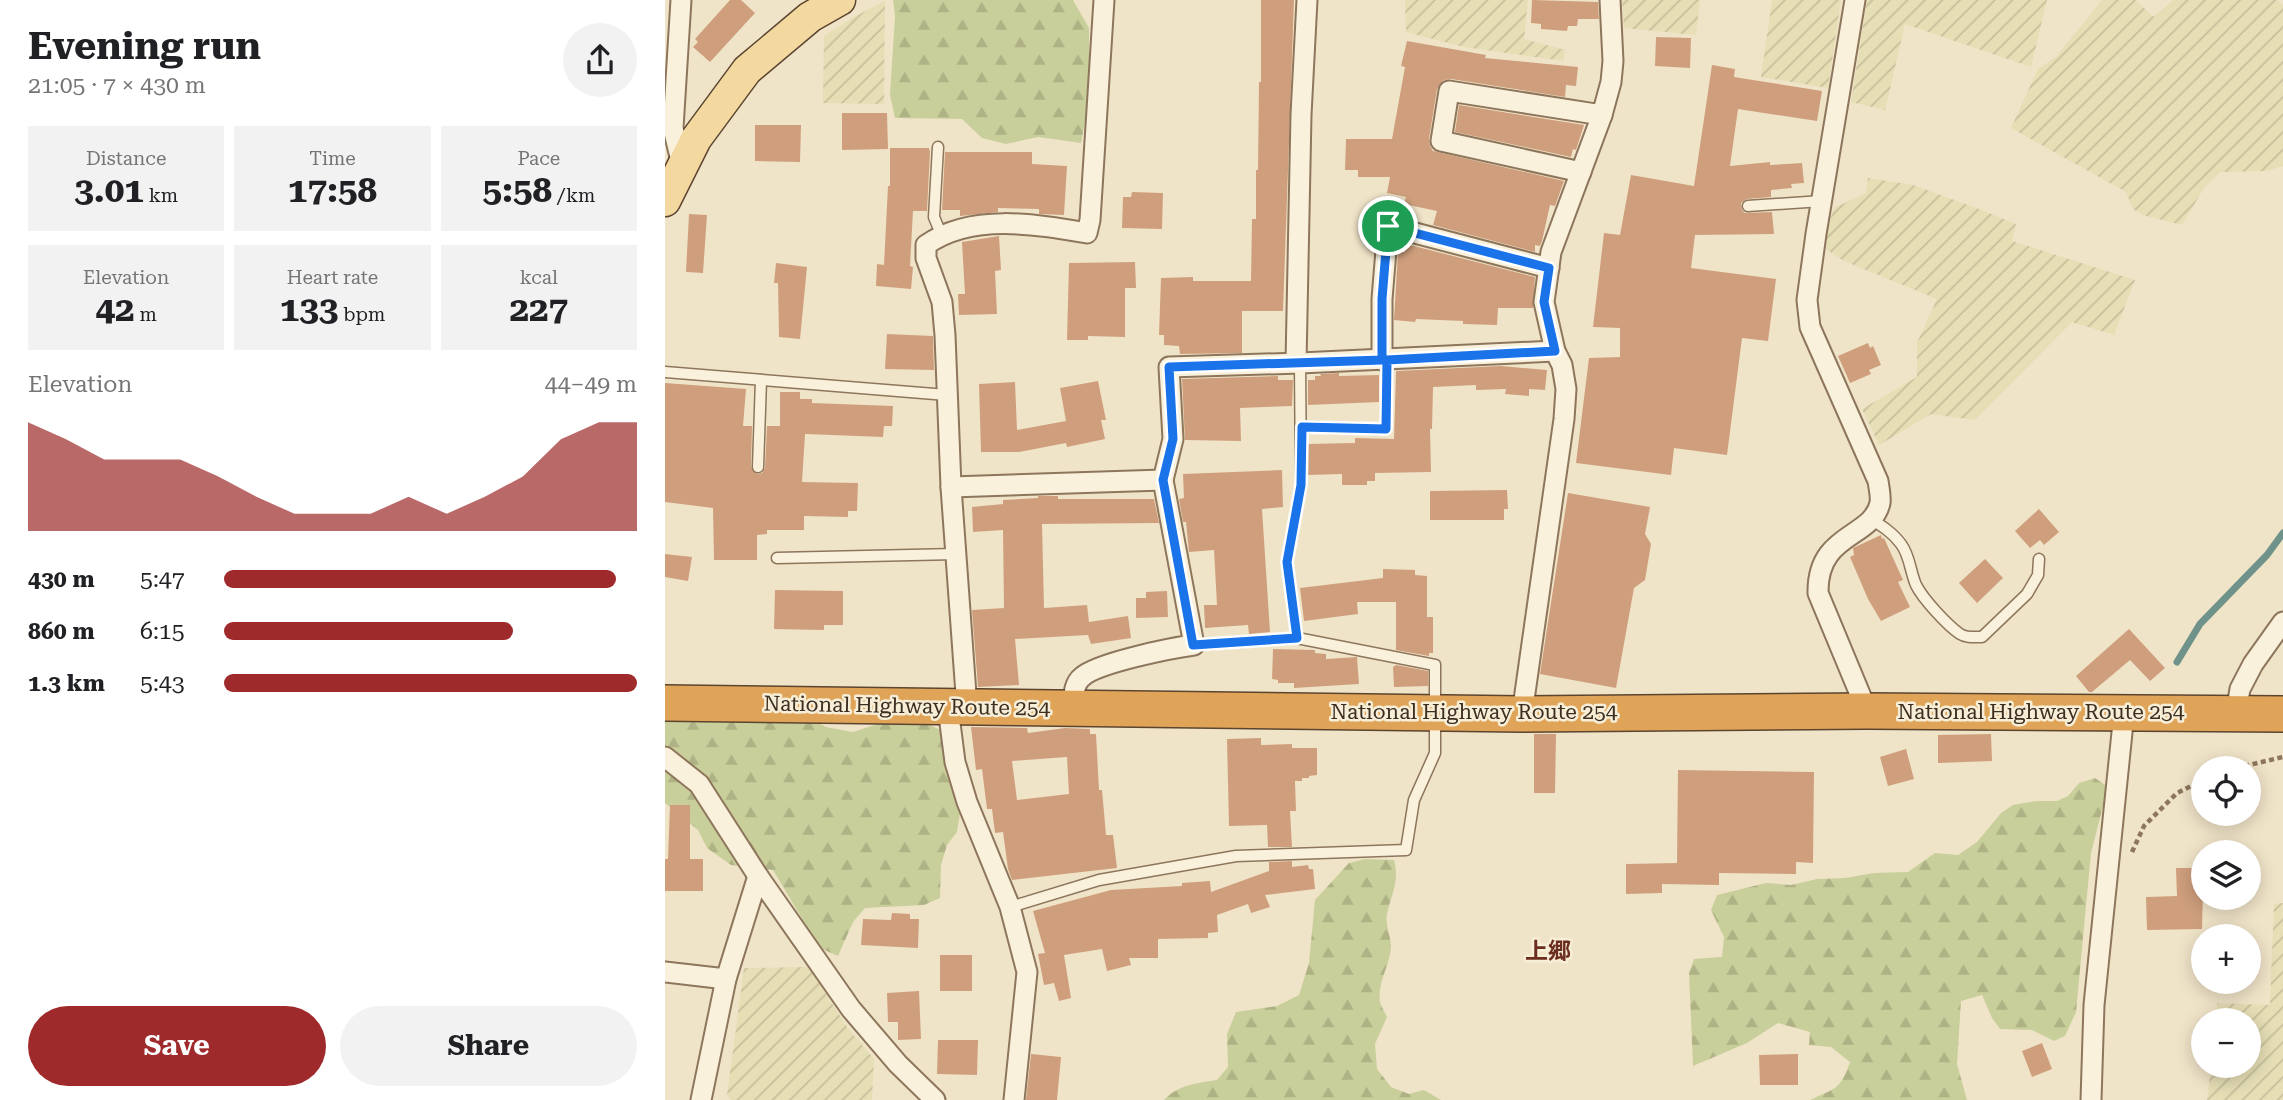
<!DOCTYPE html>
<html lang="en">
<head>
<meta charset="utf-8">
<style>
	:root { --surface:#fff; --page:#f2f2f2; --text:#202124; --muted:#757577; --accent:#9e2a2b }
	body { margin:0; font-family:"Roboto Serif","Noto Sans JP",serif; background:var(--page); color:var(--text); height:100vh; display:flex; flex-direction:column; font-size:26px; white-space:nowrap }
	* { box-sizing:border-box; margin:0 }
	p { font-size:23px; color:var(--muted) }
	.icon { flex:none; width:38px; height:38px; fill:none; stroke:currentColor; stroke-width:2; stroke-linecap:round; stroke-linejoin:round }
	.map { position:relative; flex:1; overflow:hidden }
	.side { display:flex; flex-direction:column; background:var(--surface); width:665px }
	.side>* { flex:none }
	.tools { position:absolute; left:1526px; top:756px; display:grid; gap:14px }
	.tools a { display:grid; place-items:center; width:70px; height:70px; border-radius:50%; background:var(--surface); box-shadow:0 4px 18px #0003; font-size:35px }
	.pin { position:absolute; display:grid; place-items:center; width:60px; height:60px; color:#fff; margin:-30px; border:4px solid #fff; border-radius:50%; box-shadow:0 2px 7px #0007 }
	.round { display:grid; place-items:center; flex:none; width:74px; height:74px; border-radius:37px; background:var(--page) }
	.head { display:flex; align-items:center; justify-content:space-between; height:119px; padding:0 28px }
	h1 { font-size:38px; font-weight:700; line-height:52px }
	.figures { display:grid; grid-template-columns:repeat(3,1fr); gap:10px; height:119px; padding:7px 28px }
	.figures div { display:grid; align-content:center; border-radius:0px; background:var(--page); text-align:center }
	.figures b { font-size:35px; font-weight:700 }
	.figures small { font-size:19px; font-weight:400 }
	.figures p { font-size:19px }
	.chart { height:196px; padding:14px 28px }
	.chart p { display:flex; justify-content:space-between }
	.chart svg { width:100%; height:126px; margin-top:7px; fill:var(--accent); opacity:.7 }
	.action { display:flex; gap:14px; margin-top:auto; padding:14px 28px }
	.action a { flex:1; height:80px; border-radius:42px; background:var(--accent); color:#fff; font-size:28px; font-weight:700; line-height:80px; text-align:center }
	.action a+a { background:var(--page); color:var(--text) }
	ul { padding:0 28px; list-style:none; font-size:23px }
	li { display:grid; grid-template-columns:112px 84px 1fr; align-items:center; height:52px }
	li i { height:18px; border-radius:9px; background:var(--accent) }
	main { display:flex; flex:1; min-height:0 }
	.map>svg:first-child { display:block }
	.farmland { fill:url(#farmland-furrows) }
	.forest { fill:url(#forest-firs) }
	.lines { fill:none; stroke-linecap:round; stroke-linejoin:round }
	.stream { stroke:#6f938a; stroke-width:7 }
	.building { fill:#cf9f7d; fill-rule:evenodd }
	.lane-casing { stroke:#8d765c; stroke-width:13 }
	.street-casing { stroke:#8d765c; stroke-width:23 }
	.primary-casing { stroke:#5b4430; stroke-width:33 }
	.highway-casing { stroke:#5b4430; stroke-width:38 }
	.path { stroke:#8d765c; stroke-width:4.5; stroke-dasharray:5 3.5; stroke-linecap:butt }
	.lane { stroke:#faf1dc; stroke-width:10 }
	.street { stroke:#faf1dc; stroke-width:19 }
	.primary { stroke:#f3d9a0; stroke-width:30 }
	.highway { stroke:#e0a458; stroke-width:35 }
	.route-casing { stroke:#fff; stroke-width:14 }
	.route { stroke:#1a73e8; stroke-width:9 }
	.labels { text-anchor:middle; stroke-width:5; stroke-linejoin:round; paint-order:stroke }
	.street-label { font-size:21px; fill:#3d2e20; stroke:#f7eed8 }
	.neighbourhood-label { font-size:23px; font-weight:bold; fill:#6b2e1e; stroke:#f7eed8 }
</style>
</head>
<body>
<main>
<section class="side">
<div class="head"><div><h1>Evening run</h1><p>21:05 · 7 × 430 m</p></div><a class="round"><svg class="icon" aria-label="share" viewBox="0 0 24 24"><path d="M12 15V3M7 8l5-5 5 5M5 13v7h14v-7"/></svg></a></div>
<div class="figures">
<div><p>Distance</p><b>3.01<small> km</small></b></div>
<div><p>Time</p><b>17:58</b></div>
<div><p>Pace</p><b>5:58<small> /km</small></b></div>
</div>
<div class="figures">
<div><p>Elevation</p><b>42<small> m</small></b></div>
<div><p>Heart rate</p><b>133<small> bpm</small></b></div>
<div><p>kcal</p><b>227</b></div>
</div>
<div class="chart"><p><span>Elevation</span>44–49 m</p>
<svg viewBox="0 0 160 44" preserveAspectRatio="none"><path d="M0 44V6L10 12L20 19L30 19L40 19L50 25L60 32L70 38L80 38L90 38L100 32L110 38L120 32L130 25L140 12L150 6L160 6V44z"/></svg>
</div>
<ul>
<li><b>430 m</b>5:47<i style="width:95%"></i></li>
<li><b>860 m</b>6:15<i style="width:70%"></i></li>
<li><b>1.3 km</b>5:43<i style="width:100%"></i></li>
</ul>
<div class="action"><a>Save</a><a>Share</a></div>
</section>
<div class="map">
<svg width="1618" height="1100" viewBox="0 0 1618 1100">
	<defs>
		<pattern id="farmland-furrows" width="10" height="10" patternUnits="userSpaceOnUse" patternTransform="scale(1.75)"><rect width="10" height="10" fill="#e6deb5"/><path d="M-1 1l2-2M0 10L10 0M9 11l2-2" fill="none" stroke="#c6bf9b"/></pattern>
		<pattern id="forest-firs" width="22" height="20" patternUnits="userSpaceOnUse" patternTransform="scale(1.75)"><rect width="22" height="20" fill="#c9cf9b"/><path d="M5 1l3.5 6h-7zM16 11l3.5 6h-7z" fill="#aeb285"/></pattern>
	</defs>
	<rect width="100%" height="100%" fill="#f0e4c8"/>
	<!-- farmland -->
	<g class="farmland">
		<path d="M 740,0 L 863,0 L 859,39 L 900,50 L 898,61 L 799,47 L 741,32 Z"/>
		<path d="M 957,0 L 1035,0 L 1031,35 L 959,28 Z"/>
		<path d="M 1107,0 L 1176,0 L 1163,88 L 1096,77 Z"/>
		<path d="M 1202,0 L 1382,0 L 1366,67 L 1240,24 L 1220,110 L 1186,102 Z"/>
		<path d="M 1437,0 L 1470,0 L 1489,17 L 1508,0 L 1612,0 L 1618,5 L 1618,166 L 1602,171 L 1555,172 L 1539,188 L 1517,225 L 1478,215 L 1468,209 L 1461,192 L 1346,128 L 1373,69 L 1391,57 Z"/>
		<path d="M 220,1 L 219,104 L 158,103 L 159,36 L 187,18 Z"/>
		<path d="M 1203,178 L 1248,185 L 1314,209 L 1351,224 L 1347,241 L 1470,280 L 1449,335 L 1407,322 L 1310,420 L 1266,414 L 1214,445 L 1197,409 L 1252,377 L 1252,343 L 1272,299 L 1179,261 L 1156,246 L 1169,208 L 1201,193 Z"/>
		<path d="M 1618,903 L 1618,1100 L 1542,1100 L 1546,1066 L 1584,1066 L 1584,1020 L 1551,1020 L 1552,1003 L 1605,1005 L 1609,904 Z"/>
		<path d="M 144,967 L 182,1027 L 209,1059 L 207,1100 L 66,1100 L 62,1095 L 79,968 Z"/>
	</g>
	<!-- forest -->
	<g class="forest">
		<path d="M 228,0 L 408,0 L 424,28 L 424,75 L 421,116 L 416,143 L 373,137 L 341,144 L 317,138 L 297,119 L 230,118 L 225,95 L 230,16 Z"/>
		<path d="M 0,716 L 144,717 L 161,727 L 188,732 L 222,721 L 251,718 L 275,730 L 296,807 L 292,832 L 282,845 L 276,865 L 275,898 L 259,905 L 200,908 L 188,922 L 173,956 L 157,949 L 139,922 L 108,870 L 66,865 L 42,848 L 33,830 L 0,803 Z"/>
		<path d="M 1430,778 L 1443,787 L 1426,853 L 1411,1012 L 1400,1036 L 1389,1041 L 1367,1030 L 1335,1029 L 1327,1018 L 1317,995 L 1296,1001 L 1292,1064 L 1302,1100 L 1145,1100 C 1170,1088 1175,1091 1185,1062 L 1166,1047 L 1144,1045 L 1145,1032 L 1113,1023 L 1082,1043 L 1028,1066 L 1024,973 L 1029,959 L 1057,957 L 1059,937 L 1046,910 L 1052,895 L 1101,883 L 1126,885 L 1152,879 L 1180,878 L 1209,873 L 1243,872 L 1270,853 L 1293,855 L 1312,842 L 1336,813 L 1348,805 L 1371,801 L 1392,801 L 1403,796 L 1414,783 Z"/>
		<path d="M 700,859 L 729,860 C 735,881 726,895 722,914 C 720,925 726,936 726,947 C 725,965 712,983 715,1002 C 716,1006 720,1013 722,1017 L 710,1044 L 712,1069 L 726,1087 L 744,1094 L 759,1090 L 776,1100 L 499,1100 C 513,1085 532,1083 552,1080 L 563,1067 L 562,1034 L 571,1012 L 612,1006 L 634,995 L 644,963 L 650,900 L 684,863 Z"/>
	</g>
	<g class="lines">
		<!-- stream -->
		<path class="stream" d="M 1512,662 L 1535,624 L 1602,555 L 1618,533"/>
	</g>
	<!-- building -->
	<g class="building">
		<path d="M 65,0 L 76,0 L 90,13 L 45,62 L 28,47 L 33,42 L 30,39 Z"/>
		<path d="M 596,0 L 629,0 L 618,311 L 577,311 L 577,353 L 515,354 L 514,346 L 499,345 L 499,335 L 494,335 L 496,278 L 528,277 L 528,281 L 586,281 L 587,219 L 591,219 L 591,170 L 593,170 L 594,82 L 596,82 Z"/>
		<path d="M 867,0 L 933,2 L 934,19 L 913,19 L 912,26 L 903,26 L 902,31 L 876,29 L 876,24 L 866,23 Z"/>
		<path d="M 991,37 L 1026,38 L 1025,68 L 990,66 Z"/>
		<path d="M 742,41 L 821,55 L 820,58 L 913,67 L 911,86 L 901,85 L 900,97 L 786,79 L 779,80 L 772,89 L 764,139 L 765,146 L 768,151 L 899,181 L 890,206 L 885,205 L 877,241 L 875,246 L 870,245 L 870,252 L 768,225 L 772,211 L 739,204 L 741,197 L 722,193 L 725,177 L 693,177 L 693,170 L 680,170 L 681,139 L 727,139 L 740,67 L 736,66 Z"/>
		<path d="M 1047,65 L 1070,69 L 1069,77 L 1157,91 L 1152,121 L 1073,109 L 1065,166 L 1105,162 L 1105,165 L 1137,163 L 1139,183 L 1126,184 L 1127,188 L 1106,190 L 1106,197 L 1082,199 L 1076,203 L 1077,210 L 1080,213 L 1107,212 L 1109,234 L 1030,235 L 1026,268 L 1111,279 L 1103,341 L 1077,338 L 1062,455 L 1009,448 L 1006,475 L 911,463 L 924,358 L 955,357 L 955,328 L 928,327 L 939,233 L 955,235 L 966,175 L 1029,186 Z"/>
		<path d="M 794,105 L 919,125 L 911,150 L 908,149 L 906,157 L 790,132 Z"/>
		<path d="M 177,113 L 222,113 L 223,149 L 177,150 Z"/>
		<path d="M 90,125 L 136,125 L 135,162 L 90,161 Z"/>
		<path d="M 225,148 L 264,148 L 265,152 L 262,211 L 248,211 L 245,266 L 248,267 L 246,289 L 211,286 L 212,264 L 219,265 L 223,186 L 225,186 Z"/>
		<path d="M 280,152 L 367,152 L 367,164 L 402,166 L 399,215 L 374,214 L 374,209 L 333,208 L 333,212 L 295,216 L 295,210 L 277,210 Z"/>
		<path d="M 467,192 L 498,193 L 497,229 L 457,228 L 458,197 L 466,197 Z"/>
		<path d="M 24,214 L 42,215 L 38,273 L 21,272 Z"/>
		<path d="M 334,236 L 336,270 L 330,271 L 332,314 L 294,315 L 293,294 L 300,294 L 297,242 Z"/>
		<path d="M 740,245 L 749,246 L 870,277 L 868,308 L 833,308 L 832,325 L 798,324 L 798,321 L 751,319 L 750,322 L 729,320 L 733,252 L 740,252 Z"/>
		<path d="M 470,262 L 471,288 L 460,288 L 460,337 L 423,336 L 423,340 L 402,340 L 404,263 Z"/>
		<path d="M 111,263 L 142,267 L 135,339 L 114,337 L 113,283 L 109,283 Z"/>
		<path d="M 222,334 L 268,336 L 269,370 L 220,369 Z"/>
		<path d="M 1203,343 L 1205,348 L 1208,346 L 1216,365 L 1204,370 L 1206,374 L 1185,383 L 1173,356 Z"/>
		<path d="M 836,366 L 882,370 L 880,390 L 864,389 L 864,396 L 840,394 L 841,389 L 811,390 L 811,385 L 768,387 L 767,429 L 765,429 L 766,472 L 710,473 L 710,481 L 702,481 L 702,485 L 677,485 L 677,474 L 643,475 L 643,444 L 690,443 L 690,438 L 729,439 L 731,371 Z"/>
		<path d="M 674,373 L 674,376 L 714,375 L 714,402 L 643,405 L 643,380 L 650,380 L 650,376 L 656,376 L 655,374 Z"/>
		<path d="M 613,376 L 613,380 L 628,380 L 627,406 L 575,408 L 576,441 L 520,440 L 517,379 Z"/>
		<path d="M 433,381 L 441,420 L 436,420 L 440,439 L 402,447 L 401,443 L 354,452 L 316,452 L 314,384 L 350,382 L 352,430 L 401,421 L 395,388 Z"/>
		<path d="M 0,383 L 81,389 L 78,426 L 87,426 L 86,467 L 92,474 L 97,473 L 100,468 L 102,426 L 115,426 L 115,392 L 135,392 L 135,399 L 147,399 L 147,403 L 228,406 L 227,426 L 219,426 L 218,437 L 140,434 L 137,482 L 193,483 L 192,511 L 183,511 L 183,517 L 139,516 L 139,530 L 102,530 L 102,534 L 92,535 L 92,560 L 49,560 L 48,508 L 0,502 Z"/>
		<path d="M 617,470 L 618,507 L 597,509 L 605,632 L 584,634 L 583,625 L 540,628 L 539,605 L 552,605 L 549,550 L 524,552 L 521,522 L 518,522 L 514,499 L 519,498 L 518,474 Z"/>
		<path d="M 842,490 L 843,509 L 839,509 L 839,520 L 765,520 L 765,491 Z"/>
		<path d="M 903,493 L 985,507 L 980,534 L 986,544 L 980,580 L 969,588 L 951,688 L 875,674 Z"/>
		<path d="M 373,496 L 393,496 L 393,499 L 489,499 L 494,523 L 377,524 L 379,608 L 422,605 L 424,622 L 463,616 L 466,638 L 426,644 L 423,635 L 350,639 L 354,685 L 313,687 L 307,610 L 339,608 L 338,530 L 308,532 L 307,507 L 338,504 L 338,500 L 373,498 Z"/>
		<path d="M 1374,509 L 1394,532 L 1379,545 L 1375,540 L 1365,548 L 1350,531 Z"/>
		<path d="M 1216,535 L 1217,539 L 1219,538 L 1238,580 L 1233,582 L 1245,607 L 1216,621 L 1203,599 L 1185,557 L 1189,555 L 1188,548 Z"/>
		<path d="M 0,554 L 27,557 L 23,581 L 0,577 Z"/>
		<path d="M 1320,559 L 1338,578 L 1312,603 L 1294,583 Z"/>
		<path d="M 718,569 L 750,570 L 750,575 L 762,576 L 762,617 L 768,617 L 768,653 L 764,653 L 764,656 L 731,650 L 731,602 L 692,602 L 693,614 L 639,621 L 635,588 L 718,578 Z"/>
		<path d="M 110,590 L 178,591 L 178,625 L 159,625 L 159,630 L 109,629 Z"/>
		<path d="M 502,591 L 503,617 L 471,618 L 471,598 L 481,598 L 481,592 Z"/>
		<path d="M 1464,629 L 1500,668 L 1485,681 L 1465,660 L 1427,692 L 1424,692 L 1411,676 Z"/>
		<path d="M 608,649 L 650,650 L 650,653 L 661,654 L 661,659 L 692,657 L 694,684 L 629,688 L 629,683 L 613,683 L 613,680 L 607,679 Z"/>
		<path d="M 731,665 L 763,671 L 763,686 L 729,687 L 728,667 Z"/>
		<path d="M 306,727 L 362,728 L 363,733 L 400,728 L 425,729 L 425,734 L 431,734 L 434,790 L 437,790 L 441,835 L 448,835 L 452,868 L 347,880 L 343,869 L 338,832 L 330,833 L 327,809 L 322,809 L 317,769 L 311,770 ZM 402,757 L 404,794 L 352,800 L 347,761 Z"/>
		<path d="M 869,734 L 891,734 L 890,793 L 869,793 Z"/>
		<path d="M 1326,734 L 1327,761 L 1273,763 L 1273,735 Z"/>
		<path d="M 596,738 L 596,745 L 627,744 L 627,748 L 652,748 L 652,775 L 644,776 L 644,778 L 637,778 L 637,781 L 630,781 L 631,811 L 625,811 L 627,847 L 603,847 L 602,825 L 564,826 L 562,739 Z"/>
		<path d="M 1241,749 L 1249,779 L 1223,786 L 1215,757 Z"/>
		<path d="M 1013,770 L 1149,772 L 1148,863 L 1131,862 L 1131,874 L 1054,873 L 1054,885 L 997,884 L 997,893 L 961,894 L 961,864 L 1012,863 Z"/>
		<path d="M 5,805 L 25,805 L 25,859 L 38,859 L 38,891 L 0,891 L 0,859 L 3,859 Z"/>
		<path d="M 627,861 L 627,867 L 643,865 L 644,869 L 648,869 L 650,889 L 600,895 L 605,907 L 586,913 L 583,904 L 552,915 L 553,932 L 543,933 L 543,938 L 493,939 L 493,958 L 464,958 L 466,965 L 442,971 L 437,949 L 399,955 L 406,998 L 394,1001 L 389,983 L 379,985 L 373,954 L 380,953 L 368,911 L 446,890 L 517,886 L 517,883 L 545,881 L 546,892 L 604,871 L 604,862 Z"/>
		<path d="M 1511,868 L 1536,868 L 1536,889 L 1538,889 L 1537,929 L 1482,930 L 1481,897 L 1512,896 Z"/>
		<path d="M 227,913 L 245,914 L 245,919 L 254,919 L 253,948 L 196,945 L 198,919 L 226,920 Z"/>
		<rect x="275" y="955" width="32" height="36"/>
		<path d="M 254,991 L 256,1039 L 233,1040 L 233,1022 L 223,1022 L 222,993 Z"/>
		<path d="M 273,1040 L 313,1040 L 312,1075 L 272,1074 Z"/>
		<path d="M 1377,1043 L 1387,1069 L 1367,1077 L 1357,1051 Z"/>
		<path d="M 366,1054 L 396,1057 L 392,1100 L 361,1100 Z"/>
		<path d="M 1133,1054 L 1133,1085 L 1095,1085 L 1094,1055 Z"/>
	</g>
	<g class="lines">
		<defs>
			<g id="lane">
				<path d="M 273,147 L 269,217 L 276,234"/>
				<path d="M 1083,206 L 1157,201"/>
				<path d="M 0,372 L 282,395"/>
				<path d="M 637,427 L 721,429 L 722,360"/>
				<path d="M 93,467 L 96,380"/>
				<path d="M 1206,519 C 1217,526 1228,533 1236,544 C 1245,556 1245,571 1251,585 C 1258,599 1282,625 1295,634 C 1301,638 1309,637 1317,637 L 1362,594 L 1373,575 L 1374,559"/>
				<path d="M 112,558 L 291,554"/>
				<path d="M 632,638 L 622,562 L 636,485 L 635,363"/>
				<path d="M 345,907 L 434,880 L 571,856 L 741,850 L 749,800 L 770,753 L 770,665 L 632,638 L 529,645"/>
			</g>
			<g id="street">
				<path d="M 16,0 L 8,128 L 17,165"/>
				<path d="M 1190,0 L 1151,234 L 1142,300 L 1145,327 L 1213,481 C 1214,487 1216,497 1215,503 C 1207,539 1152,532 1153,593 L 1202,711"/>
				<path d="M 916,172 L 776,141 L 784,91 L 937,115"/>
				<path d="M 717,360 L 717,299 L 723,226 L 884,268"/>
				<path d="M 631,363 L 636,115 L 642,0"/>
				<path d="M 286,487 L 498,480"/>
				<path d="M 283,708 L 290,762 L 302,802 L 345,907 L 362,972 L 349,1100"/>
				<path d="M 302,708 L 286,487 L 280,335 L 277,302 L 261,258 L 261,245 C 306,213 370,224 422,233 L 425,220 L 439,0"/>
				<path d="M 408,708 C 409,697 408,684 417,677 C 432,663 506,648 529,645 L 498,480 L 508,439 L 504,367 L 635,363 L 890,351"/>
				<path d="M 1571,713 L 1575,689 L 1588,664 L 1618,622"/>
				<path d="M 857,714 L 899,419 L 901,389 L 897,365 L 890,351 L 879,302 L 886,252 L 937,115 L 946,82 L 948,61 L 945,0"/>
				<path d="M 0,757 L 34,784 L 93,876 L 186,1009 L 233,1064 L 270,1100"/>
				<path d="M 0,972 L 61,979"/>
				<path d="M 36,1100 L 61,979 L 93,876"/>
				<path d="M 1426,1100 L 1429,1005 L 1459,713"/>
			</g>
			<path id="primary" d="M 0,201 L 31,139 L 82,70 L 145,17 L 175,0"/>
			<path id="highway" d="M 0,703 L 857,714 L 1202,711 L 1618,714"/>
		</defs>
		<!-- lane casing -->
		<use href="#lane" class="lane-casing"/>
		<!-- street casing -->
		<use href="#street" class="street-casing"/>
		<!-- primary casing -->
		<use href="#primary" class="primary-casing"/>
		<!-- highway casing -->
		<use href="#highway" class="highway-casing"/>
		<!-- path -->
		<g class="path">
			<path d="M 1571,768 L 1618,757"/>
			<path d="M 1467,852 L 1479,826 L 1512,793 L 1538,780"/>
		</g>
		<!-- lane -->
		<use href="#lane" class="lane"/>
		<!-- street -->
		<use href="#street" class="street"/>
		<!-- primary -->
		<use href="#primary" class="primary"/>
		<!-- highway -->
		<use href="#highway" class="highway"/>
	</g>
	<g class="lines">
		<defs>
			<path id="route" d="M 723,226 L 884,268 L 879,302 L 890,351 L 722,360 L 721,429 L 637,427 L 636,485 L 622,562 L 632,638 L 528,645 L 498,480 L 508,439 L 504,367 L 717,360 L 717,299 Z"/>
		</defs>
		<!-- route casing -->
		<use href="#route" class="route-casing"/>
		<!-- route -->
		<use href="#route" class="route"/>
	</g>
	<g class="labels">
		<!-- street labels -->
		<g class="street-label">
			<text transform="translate(242 706) rotate(1)" y="7">National Highway Route 254</text>
			<text x="809" y="719">National Highway Route 254</text>
			<text x="1376" y="719">National Highway Route 254</text>
		</g>
		<!-- neighbourhood labels -->
		<g class="neighbourhood-label">
			<text x="883" y="959">上郷</text>
		</g>
	</g>
</svg>
<div class="tools">
<a><svg class="icon" aria-label="locate" viewBox="0 0 24 24"><circle cx="12" cy="12" r="6"/><path d="M12 2v4M12 18v4M2 12h4M18 12h4"/></svg></a>
<a><svg class="icon" aria-label="layers" viewBox="0 0 24 24"><path d="M12 4l9 5-9 5-9-5zM3 14l9 5 9-5"/></svg></a>
<a>+</a>
<a>−</a>
</div>
<div class="pin" style="left:723px;top:226px;background:#1e9e55"><svg class="icon" aria-label="arrive" viewBox="0 0 24 24"><path d="M6 21V4h12l-3 4 3 4H6"/></svg></div>
</div>
</main>
</body>
</html>
